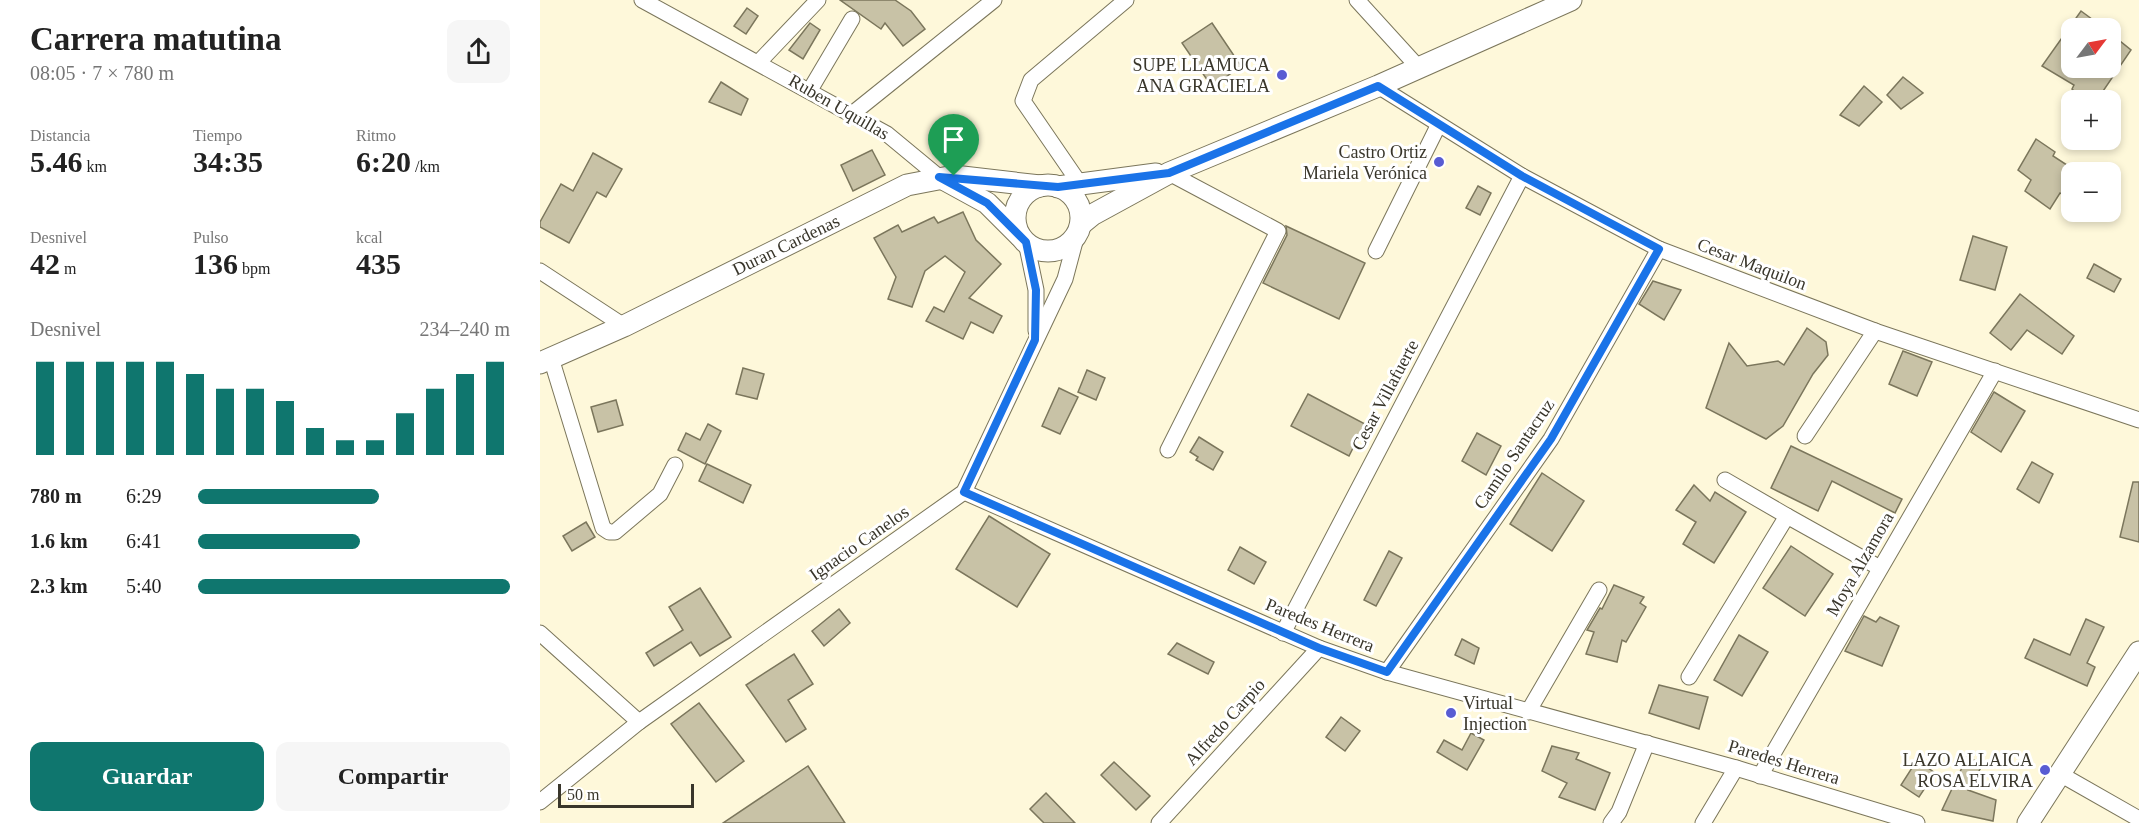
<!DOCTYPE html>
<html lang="es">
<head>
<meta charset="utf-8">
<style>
	:root { --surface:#fff; --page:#f6f6f6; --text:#222; --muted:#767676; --accent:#0f766e }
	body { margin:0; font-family:"Times New Roman",serif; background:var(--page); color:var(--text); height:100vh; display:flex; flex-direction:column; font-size:22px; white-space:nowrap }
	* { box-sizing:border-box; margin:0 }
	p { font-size:20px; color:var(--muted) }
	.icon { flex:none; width:33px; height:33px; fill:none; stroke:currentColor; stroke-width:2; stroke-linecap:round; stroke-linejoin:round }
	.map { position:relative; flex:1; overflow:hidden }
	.drawer { display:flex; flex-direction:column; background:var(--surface); width:540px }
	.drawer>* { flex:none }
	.needle { width:39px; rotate:58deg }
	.buttons { position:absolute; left:1521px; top:18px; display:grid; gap:12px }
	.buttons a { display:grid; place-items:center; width:60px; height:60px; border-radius:12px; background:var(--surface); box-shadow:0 3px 9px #0003; font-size:30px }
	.scale { position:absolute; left:18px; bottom:15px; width:136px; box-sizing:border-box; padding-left:6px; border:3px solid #39362b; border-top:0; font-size:16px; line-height:21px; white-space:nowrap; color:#39362b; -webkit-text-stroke:4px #fff; paint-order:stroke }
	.pin { position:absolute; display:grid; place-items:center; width:51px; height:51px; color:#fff; margin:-62px -26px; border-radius:50% 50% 50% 0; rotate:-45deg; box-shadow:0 0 6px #0007 }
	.pin .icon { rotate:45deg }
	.round { display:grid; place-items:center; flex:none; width:63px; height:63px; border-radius:12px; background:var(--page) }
	.head { display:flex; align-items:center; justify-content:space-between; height:102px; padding:0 30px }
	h1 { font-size:33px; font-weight:700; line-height:45px }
	.metrics { display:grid; grid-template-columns:repeat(3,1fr); gap:9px; height:102px; padding:6px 30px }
	.metrics div { display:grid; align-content:center }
	.metrics b { font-size:30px; font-weight:700 }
	.metrics small { font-size:16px; font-weight:400 }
	.metrics p { font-size:16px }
	.chart { height:168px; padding:12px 30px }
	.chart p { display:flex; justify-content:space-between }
	.chart svg { width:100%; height:108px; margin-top:6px; stroke:var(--accent); stroke-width:6 }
	.cta { display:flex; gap:12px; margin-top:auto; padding:12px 30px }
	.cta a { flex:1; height:69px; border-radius:12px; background:var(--accent); color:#fff; font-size:24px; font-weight:700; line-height:69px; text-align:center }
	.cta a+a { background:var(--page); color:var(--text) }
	ul { padding:0 30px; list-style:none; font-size:20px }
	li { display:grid; grid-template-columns:96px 72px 1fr; align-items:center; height:45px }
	li i { height:15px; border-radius:8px; background:var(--accent) }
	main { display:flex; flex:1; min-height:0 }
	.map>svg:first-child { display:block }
	.building { fill:#c8c2a6; stroke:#7b765c; stroke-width:1.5 }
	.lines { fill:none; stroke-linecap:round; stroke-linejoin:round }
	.street-casing { stroke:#7b765b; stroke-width:17 }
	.secondary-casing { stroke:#7b765b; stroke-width:23 }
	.street { stroke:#fff; stroke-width:15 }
	.secondary { stroke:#fff; stroke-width:21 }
	.route-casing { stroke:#fff; stroke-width:12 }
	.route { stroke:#1a73e8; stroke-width:8 }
	.poi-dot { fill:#585cd3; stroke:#fff; stroke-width:2 }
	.labels { text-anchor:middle; stroke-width:6; stroke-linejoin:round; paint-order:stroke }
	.poi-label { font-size:18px; fill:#39362b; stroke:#fff; text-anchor:end }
	.street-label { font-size:18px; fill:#39362b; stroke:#fff }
</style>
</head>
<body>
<main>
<section class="drawer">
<div class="head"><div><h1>Carrera matutina</h1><p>08:05 · 7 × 780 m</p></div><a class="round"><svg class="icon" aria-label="share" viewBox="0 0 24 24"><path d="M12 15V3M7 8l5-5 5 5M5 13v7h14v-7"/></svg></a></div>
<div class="metrics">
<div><p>Distancia</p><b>5.46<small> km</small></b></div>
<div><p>Tiempo</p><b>34:35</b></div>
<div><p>Ritmo</p><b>6:20<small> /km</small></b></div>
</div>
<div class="metrics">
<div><p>Desnivel</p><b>42<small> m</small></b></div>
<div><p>Pulso</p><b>136<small> bpm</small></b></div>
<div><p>kcal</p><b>435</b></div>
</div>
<div class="chart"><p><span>Desnivel</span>234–240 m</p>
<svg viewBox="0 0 160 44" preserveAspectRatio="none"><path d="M5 44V6M15 44V6M25 44V6M35 44V6M45 44V6M55 44V11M65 44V17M75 44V17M85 44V22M95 44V33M105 44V38M115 44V38M125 44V27M135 44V17M145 44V11M155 44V6"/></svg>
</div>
<ul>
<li><b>780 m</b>6:29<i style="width:58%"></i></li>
<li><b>1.6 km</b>6:41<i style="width:52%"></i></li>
<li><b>2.3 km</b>5:40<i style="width:100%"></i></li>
</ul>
<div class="cta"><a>Guardar</a><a>Compartir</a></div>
</section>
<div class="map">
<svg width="1599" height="823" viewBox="0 0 1599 823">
	<rect width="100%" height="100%" fill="#fef8da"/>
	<!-- building -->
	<g class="building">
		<path d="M 300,0 L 355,0 L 371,11 L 385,29 L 363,46 L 345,23 L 341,29 Z"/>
		<path d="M 207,8 L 218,16 L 206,34 L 194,26 Z"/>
		<path d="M 1541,11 L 1564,28 L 1532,28 L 1532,68 L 1570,68 L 1570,33 L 1591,50 L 1557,100 L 1537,100 L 1537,94 L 1532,89 L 1534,85 L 1502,66 Z"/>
		<path d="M 270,23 L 280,30 L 263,59 L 249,50 Z"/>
		<path d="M 672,23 L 701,66 L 672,87 L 642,43 Z"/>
		<path d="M 1363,77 L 1383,93 L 1361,109 L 1347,95 Z"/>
		<path d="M 181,82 L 208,99 L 201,115 L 169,102 Z"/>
		<path d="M 1324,86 L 1342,102 L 1319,126 L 1300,115 Z"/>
		<path d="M 1496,139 L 1515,152 L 1513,156 L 1533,169 L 1532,201 L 1520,193 L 1510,209 L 1485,191 L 1491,180 L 1478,170 Z"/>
		<path d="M 332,150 L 345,175 L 313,191 L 301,165 Z"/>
		<path d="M 53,153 L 82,169 L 66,197 L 57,192 L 29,243 L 0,227 L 0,222 L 21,184 L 33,191 Z"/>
		<path d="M 938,186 L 951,193 L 940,215 L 926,208 Z"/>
		<path d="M 423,212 L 436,240 L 461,264 L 429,298 L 462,316 L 453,333 L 431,322 L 423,339 L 386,321 L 394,307 L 404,312 L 425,272 L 405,256 L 385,271 L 372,307 L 348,299 L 356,277 L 334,238 L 358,225 L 362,232 L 394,217 L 398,223 Z"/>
		<path d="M 746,226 L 825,263 L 799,319 L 723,283 L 747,235 Z"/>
		<path d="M 1433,236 L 1467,247 L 1455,290 L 1420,280 Z"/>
		<path d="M 1554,264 L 1581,279 L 1574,292 L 1547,278 Z"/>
		<path d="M 1113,281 L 1141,290 L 1124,320 L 1099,304 Z"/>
		<path d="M 1480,294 L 1534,336 L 1522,354 L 1487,330 L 1471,350 L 1450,333 Z"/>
		<path d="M 1267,328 L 1286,342 L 1288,355 L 1273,374 L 1243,426 L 1226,439 L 1166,408 L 1189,343 L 1207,366 L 1238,361 L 1244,365 Z"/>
		<path d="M 1363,351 L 1392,362 L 1377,396 L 1349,384 Z"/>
		<path d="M 203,368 L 224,374 L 217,399 L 196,394 Z"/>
		<path d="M 547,370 L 565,378 L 556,400 L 538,392 Z"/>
		<path d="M 519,388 L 538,397 L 520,434 L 502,426 Z"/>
		<path d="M 1454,392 L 1485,411 L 1461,452 L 1431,432 Z"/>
		<path d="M 768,394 L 825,424 L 809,456 L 751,426 Z"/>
		<path d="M 76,400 L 83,425 L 58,432 L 51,407 Z"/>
		<path d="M 168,424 L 181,431 L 165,464 L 138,450 L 146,433 L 160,440 Z"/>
		<path d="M 937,433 L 961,446 L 946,475 L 922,461 Z"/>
		<path d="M 659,437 L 683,452 L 673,470 L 656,460 L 658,457 L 650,452 Z"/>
		<path d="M 1251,446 L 1362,499 L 1355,513 L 1292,481 L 1278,511 L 1231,488 Z"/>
		<path d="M 1492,462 L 1513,474 L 1499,503 L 1477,489 Z"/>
		<path d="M 167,464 L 211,485 L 203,503 L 159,481 Z"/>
		<path d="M 1002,473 L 1044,501 L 1012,551 L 970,524 Z"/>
		<path d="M 1593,482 L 1599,482 L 1599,542 L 1580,537 Z"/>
		<path d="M 1154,485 L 1170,501 L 1175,492 L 1206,512 L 1174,563 L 1143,544 L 1156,522 L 1136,510 Z"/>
		<path d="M 449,516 L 510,554 L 477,607 L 416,569 Z"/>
		<path d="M 46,522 L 55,537 L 32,551 L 23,536 Z"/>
		<path d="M 1251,546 L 1293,574 L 1265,616 L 1223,588 Z"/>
		<path d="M 700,547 L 726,562 L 714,584 L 688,570 Z"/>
		<path d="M 849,551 L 862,558 L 836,606 L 824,600 Z"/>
		<path d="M 1074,585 L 1104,597 L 1100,603 L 1106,607 L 1086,642 L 1082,640 L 1077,662 L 1046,654 L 1054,632 L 1047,630 L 1060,608 L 1062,609 Z"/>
		<path d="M 160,588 L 191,637 L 160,656 L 151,642 L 114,666 L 106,653 L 143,630 L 129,607 Z"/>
		<path d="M 299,609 L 310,623 L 284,646 L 272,631 Z"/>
		<path d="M 1324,616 L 1336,622 L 1340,617 L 1359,626 L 1342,666 L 1305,651 Z"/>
		<path d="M 1546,619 L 1564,627 L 1547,663 L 1555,667 L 1547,686 L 1485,658 L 1494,639 L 1530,655 Z"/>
		<path d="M 1199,635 L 1228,652 L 1202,696 L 1174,680 Z"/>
		<path d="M 922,639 L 939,648 L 934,664 L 915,655 Z"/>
		<path d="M 637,643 L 674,662 L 668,674 L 628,654 Z"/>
		<path d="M 254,654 L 273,684 L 248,700 L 266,729 L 246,742 L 206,685 Z"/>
		<path d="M 1119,685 L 1168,697 L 1159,729 L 1109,713 Z"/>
		<path d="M 159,703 L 204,761 L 176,782 L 131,724 Z"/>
		<path d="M 801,717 L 820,731 L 805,751 L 786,737 Z"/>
		<path d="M 931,733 L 944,740 L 927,770 L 897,752 L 904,740 L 922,750 Z"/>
		<path d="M 1012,746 L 1039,753 L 1036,759 L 1070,773 L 1055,810 L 1019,797 L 1027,783 L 1002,771 Z"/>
		<path d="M 1427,757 L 1443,764 L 1428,790 L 1456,800 L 1453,821 L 1402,810 Z"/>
		<path d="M 1377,760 L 1395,773 L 1379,797 L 1361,785 Z"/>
		<path d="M 574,762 L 610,796 L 596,810 L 561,775 Z"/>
		<path d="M 268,766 L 305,823 L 183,823 Z"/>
		<path d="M 506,793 L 535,823 L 504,823 L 490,809 Z"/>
	</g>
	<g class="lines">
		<defs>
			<g id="street">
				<path d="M 102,0 L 347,134 L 399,177"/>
				<path d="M 817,0 L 878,67"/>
				<path d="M 219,62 L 278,0"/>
				<path d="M 838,86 L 982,176 L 1119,249 L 1335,331 L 1599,420"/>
				<path d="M 270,90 L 312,19"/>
				<path d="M 312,114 L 454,0"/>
				<path d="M 540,184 L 483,101 L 491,80 L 586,0"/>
				<path d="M 486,242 L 496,290 L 496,331"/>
				<path d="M 836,251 L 898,126"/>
				<path d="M 0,271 L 84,326"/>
				<path d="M 11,358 L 63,528 L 69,532 L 75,532 L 120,494 L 135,465"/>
				<path d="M 1265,436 L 1335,331"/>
				<path d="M 628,450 L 738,231 L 629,173"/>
				<path d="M 1185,480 L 1247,516"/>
				<path d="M 424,492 L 779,648 L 847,672 L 1196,768 L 1377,823"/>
				<path d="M 0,633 L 99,722"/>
				<path d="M 743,633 L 982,176"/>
				<path d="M 847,672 L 1011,439 L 1119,249"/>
				<path d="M 1149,677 L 1247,516 L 1340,568"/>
				<path d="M 988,712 L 1059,590"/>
				<path d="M 1520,774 L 1599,819"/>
				<path d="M 1220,776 L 1455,371"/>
				<path d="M 0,802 L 99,722 L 424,492 L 525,279 L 537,234"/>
				<path d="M 619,823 L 779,648"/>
				<path d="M 1071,823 L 1079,812 L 1107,743"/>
				<path d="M 1163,823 L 1196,768"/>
			</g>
			<g id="secondary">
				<path d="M 405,180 L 447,203 L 480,236"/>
				<circle cx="508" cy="218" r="33"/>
				<path d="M 518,187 L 616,174"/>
				<path d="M 541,224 L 552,215 L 629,173 L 838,86 L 1031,0"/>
				<path d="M 0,363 L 84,326 L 367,185 L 414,176 L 500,186"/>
				<path d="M 1488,823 L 1599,652"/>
			</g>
		</defs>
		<!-- street casing -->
		<use href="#street" class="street-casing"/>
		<!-- secondary casing -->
		<use href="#secondary" class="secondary-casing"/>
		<!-- street -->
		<use href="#street" class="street"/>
		<!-- secondary -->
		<use href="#secondary" class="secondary"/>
	</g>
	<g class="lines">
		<defs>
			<path id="route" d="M 838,86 L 982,176 L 1119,249 L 1011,439 L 847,672 L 779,648 L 424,492 L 495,340 L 496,290 L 486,242 L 447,203 L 399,177 L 518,187 L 629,173 Z"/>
		</defs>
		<!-- route casing -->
		<use href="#route" class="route-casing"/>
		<!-- route -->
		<use href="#route" class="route"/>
	</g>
	<!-- markers -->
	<g class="poi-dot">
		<circle cx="742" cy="75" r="6"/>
		<circle cx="899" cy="162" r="6"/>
		<circle cx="911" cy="713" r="6"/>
		<circle cx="1505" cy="770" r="6"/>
	</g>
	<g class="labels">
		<!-- poi labels -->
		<g class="poi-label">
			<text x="730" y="71">SUPE LLAMUCA<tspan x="730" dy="21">ANA GRACIELA</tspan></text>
			<text x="887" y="158">Castro Ortiz<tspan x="887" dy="21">Mariela Verónica</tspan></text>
			<text x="923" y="709" text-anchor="start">Virtual<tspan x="923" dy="21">Injection</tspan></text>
			<text x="1493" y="766">LAZO ALLAICA<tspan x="1493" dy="21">ROSA ELVIRA</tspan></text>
		</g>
		<!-- street labels -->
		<g class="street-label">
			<text transform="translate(299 107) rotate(30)" y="6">Ruben Uquillas</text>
			<text transform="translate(246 245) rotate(-26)" y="6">Duran Cardenas</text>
			<text transform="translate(1212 264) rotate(21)" y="6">Cesar Maquilon</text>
			<text transform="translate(845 395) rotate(-62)" y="6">Cesar Villafuerte</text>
			<text transform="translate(974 454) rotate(-56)" y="6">Camilo Santacruz</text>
			<text transform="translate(319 543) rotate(-35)" y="6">Ignacio Canelos</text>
			<text transform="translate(1320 564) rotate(-60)" y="6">Moya Alzamora</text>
			<text transform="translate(780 625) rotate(22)" y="6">Paredes Herrera</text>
			<text transform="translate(685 722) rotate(-48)" y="6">Alfredo Carpio</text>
			<text transform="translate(1244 762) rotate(17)" y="6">Paredes Herrera</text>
		</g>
	</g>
</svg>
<div class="buttons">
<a><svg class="needle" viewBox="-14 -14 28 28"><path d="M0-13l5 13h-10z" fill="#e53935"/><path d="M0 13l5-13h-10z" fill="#767676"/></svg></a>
<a>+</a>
<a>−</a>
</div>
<div class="scale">50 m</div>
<div class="pin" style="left:414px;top:176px;background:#1e9e55"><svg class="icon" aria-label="arrive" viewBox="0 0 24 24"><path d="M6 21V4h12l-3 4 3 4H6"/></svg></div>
</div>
</main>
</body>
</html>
